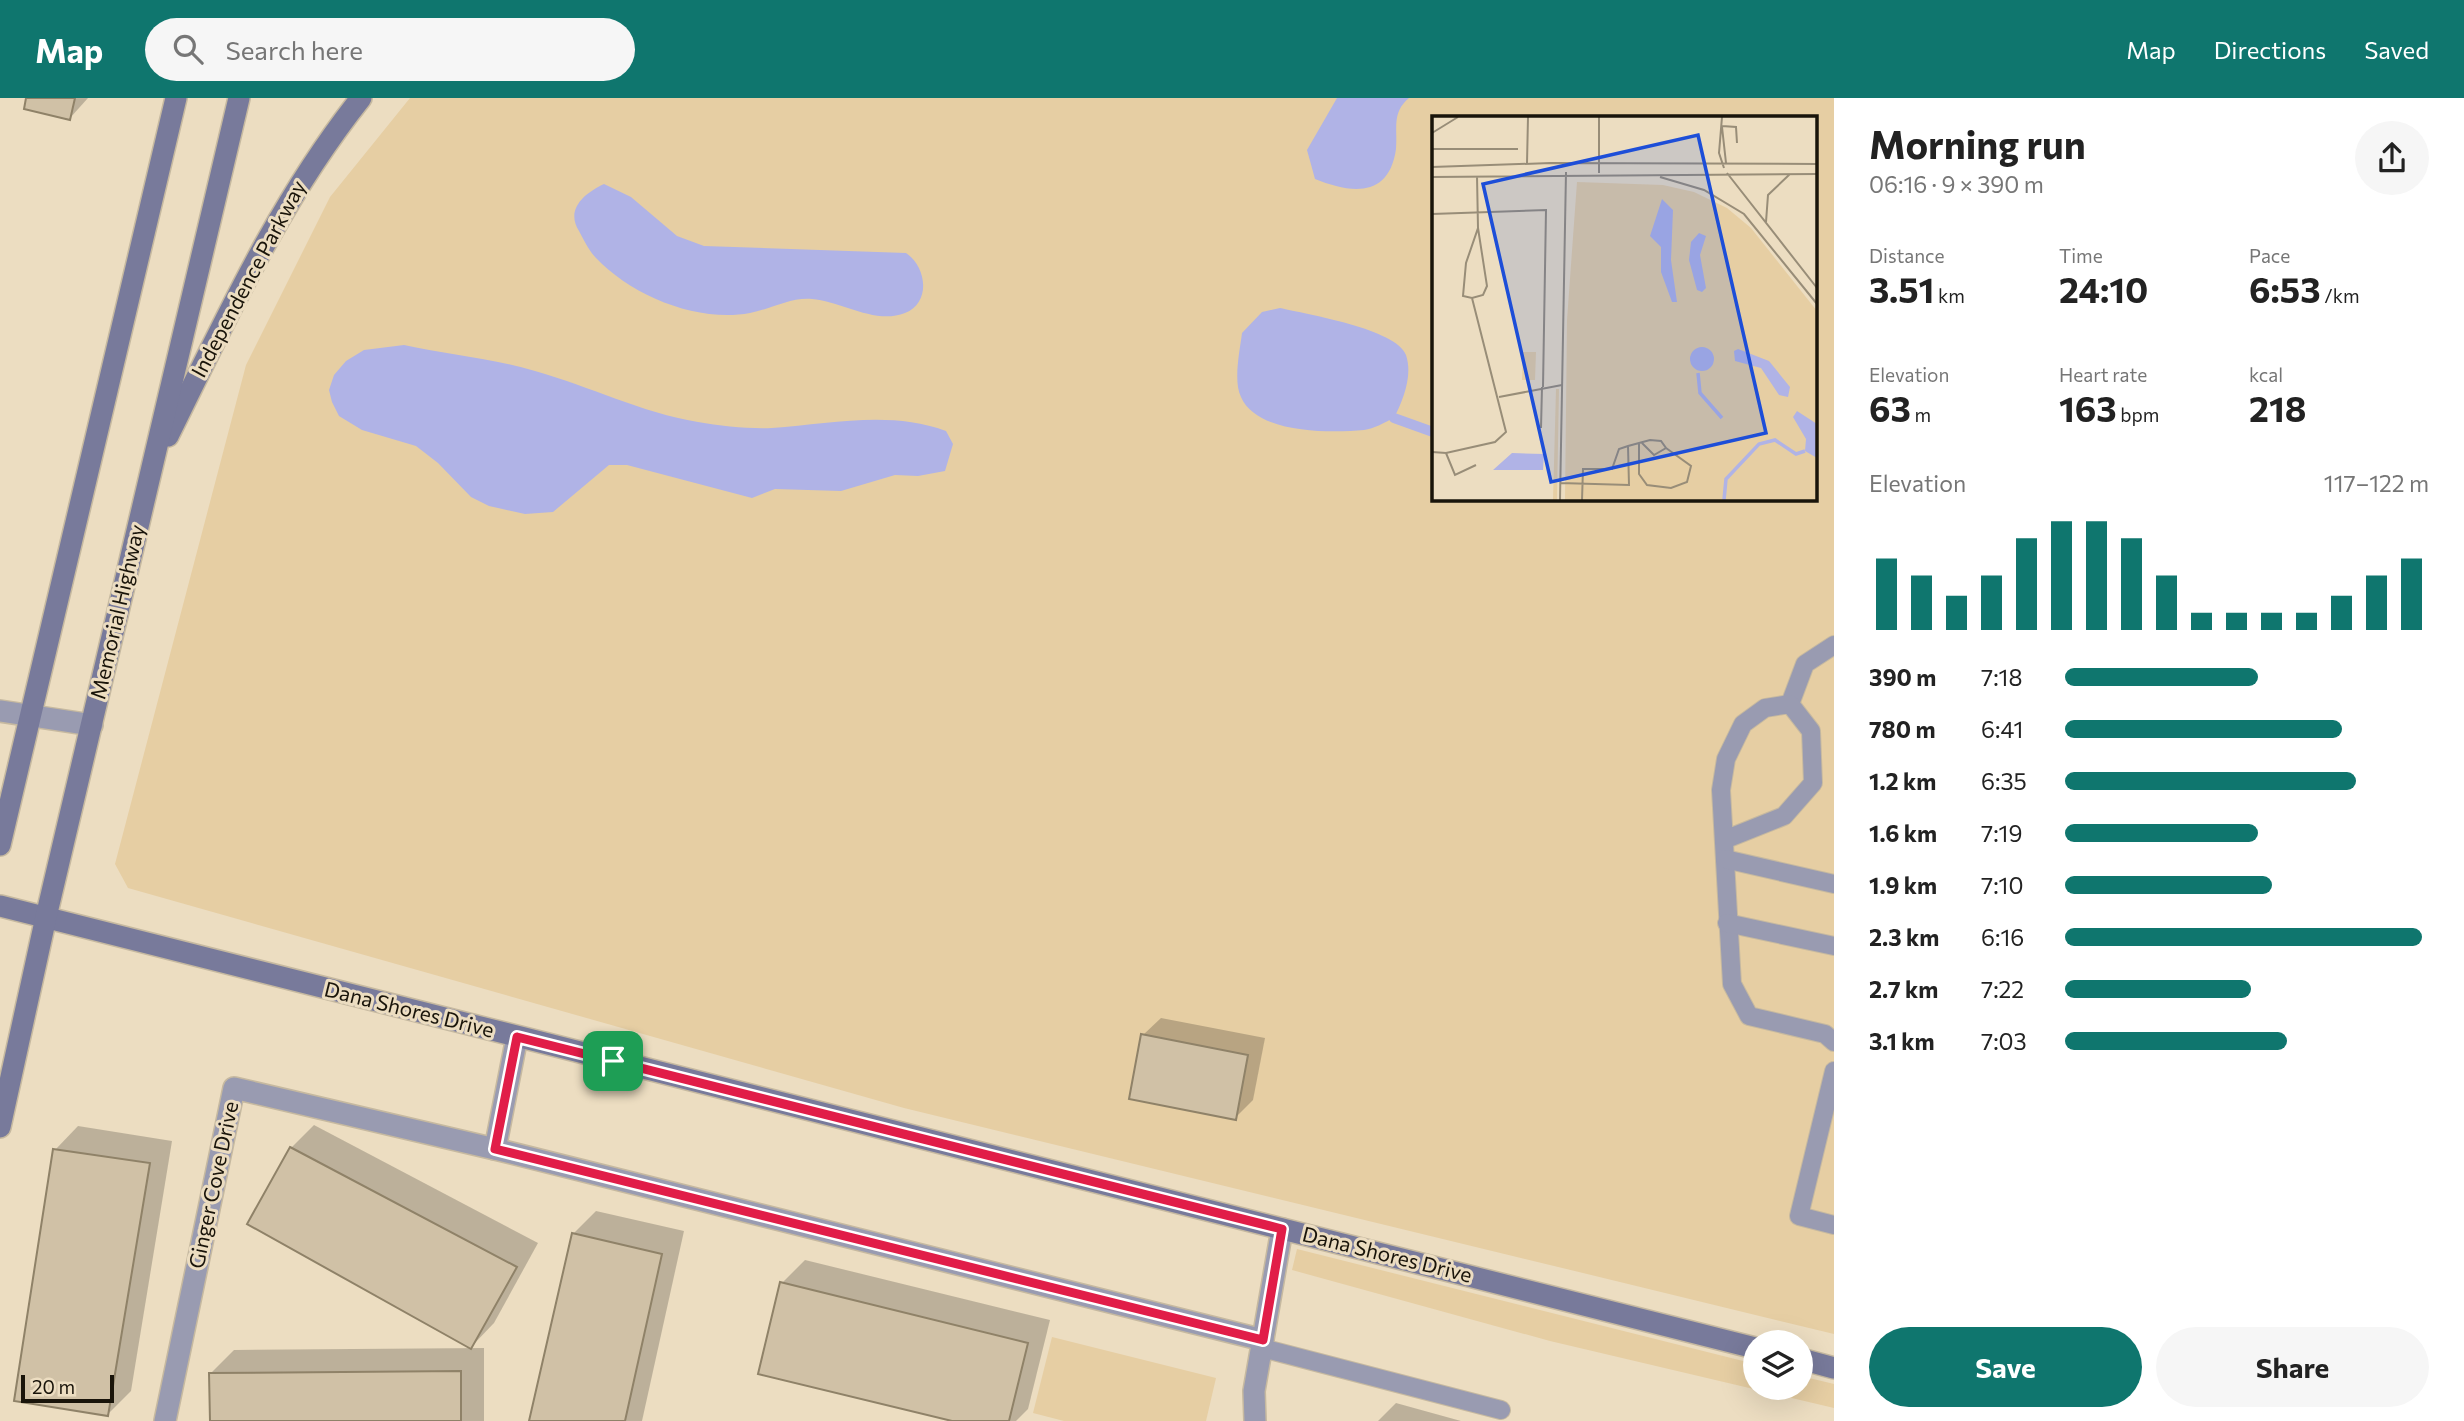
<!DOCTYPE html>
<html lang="en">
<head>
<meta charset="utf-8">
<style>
	:root { --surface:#fff; --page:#f6f6f6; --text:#222; --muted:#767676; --accent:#0f766e }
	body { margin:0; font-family:Commissioner,sans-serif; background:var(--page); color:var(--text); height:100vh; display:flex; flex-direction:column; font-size:26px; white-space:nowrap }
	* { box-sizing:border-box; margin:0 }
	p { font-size:23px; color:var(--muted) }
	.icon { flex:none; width:38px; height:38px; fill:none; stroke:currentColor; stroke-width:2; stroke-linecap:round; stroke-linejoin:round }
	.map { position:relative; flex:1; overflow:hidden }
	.side { display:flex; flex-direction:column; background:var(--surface); width:630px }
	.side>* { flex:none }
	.tools { position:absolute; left:1743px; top:1232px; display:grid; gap:14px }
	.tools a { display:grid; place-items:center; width:70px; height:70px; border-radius:50%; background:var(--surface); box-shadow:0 7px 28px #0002; font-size:35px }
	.scale { position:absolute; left:21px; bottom:18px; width:93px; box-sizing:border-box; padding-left:7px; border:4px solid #19140a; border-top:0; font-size:19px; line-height:24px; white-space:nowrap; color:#19140a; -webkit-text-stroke:5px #ecddc1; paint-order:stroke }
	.pin { position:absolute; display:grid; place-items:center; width:60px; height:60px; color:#fff; margin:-30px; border-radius:14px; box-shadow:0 4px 10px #0006 }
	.round { display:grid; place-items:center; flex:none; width:74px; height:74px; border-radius:37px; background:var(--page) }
	.headline { display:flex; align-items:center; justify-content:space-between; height:119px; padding:0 35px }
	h1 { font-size:38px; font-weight:700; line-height:52px }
	.metrics { display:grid; grid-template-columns:repeat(3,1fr); gap:10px; height:119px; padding:7px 35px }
	.metrics div { display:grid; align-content:center }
	.metrics b { font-size:35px; font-weight:700 }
	.metrics small { font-size:19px; font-weight:400 }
	.metrics p { font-size:19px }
	.chart { height:196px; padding:14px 35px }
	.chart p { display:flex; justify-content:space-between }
	.chart svg { width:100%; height:126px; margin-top:7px; stroke:var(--accent); stroke-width:6 }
	.primary-button { display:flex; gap:14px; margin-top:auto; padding:14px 35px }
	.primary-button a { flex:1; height:80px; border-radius:42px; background:var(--accent); color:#fff; font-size:28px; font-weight:700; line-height:80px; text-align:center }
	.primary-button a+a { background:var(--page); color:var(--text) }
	ul { padding:0 35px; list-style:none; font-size:23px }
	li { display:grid; grid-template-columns:112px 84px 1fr; align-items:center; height:52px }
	li i { height:18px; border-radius:9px; background:var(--accent) }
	header { display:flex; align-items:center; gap:42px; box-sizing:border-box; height:98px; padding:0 35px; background:var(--accent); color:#fff }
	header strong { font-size:33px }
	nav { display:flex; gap:38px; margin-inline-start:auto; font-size:24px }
	.search { width:490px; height:63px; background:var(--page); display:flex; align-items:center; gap:18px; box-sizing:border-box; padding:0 24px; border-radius:38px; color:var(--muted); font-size:26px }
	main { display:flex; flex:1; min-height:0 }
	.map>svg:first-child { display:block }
	.green { fill:#e6cea3; fill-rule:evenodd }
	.water { fill:#b0b3e6 }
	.shadow { fill:#0003 }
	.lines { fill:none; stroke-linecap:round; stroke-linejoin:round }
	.stream { stroke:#b0b3e6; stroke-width:10 }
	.building { fill:#d0c1a6; stroke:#8f8268; stroke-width:2 }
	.lane-casing { stroke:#c6b9a0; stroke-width:20 }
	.street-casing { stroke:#c6b9a0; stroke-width:24 }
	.secondary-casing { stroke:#c6b9a0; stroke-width:24 }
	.lane { stroke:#999bb1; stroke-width:18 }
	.street { stroke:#999bb1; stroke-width:21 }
	.secondary { stroke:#787a9b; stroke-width:21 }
	.route-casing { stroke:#fff; stroke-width:14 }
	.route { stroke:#e11d48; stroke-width:9 }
	.labels { text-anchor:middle; stroke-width:6; stroke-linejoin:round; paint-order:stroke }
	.street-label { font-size:21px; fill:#19140a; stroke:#ecddc1 }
	.inset-river { fill:none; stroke:#b0b3e6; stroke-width:3.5 }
	.inset-road { fill:none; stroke:#988d78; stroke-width:2 }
	.view { fill:#1d4ed8; fill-opacity:0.15; stroke:#1d4ed8; stroke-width:3.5 }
	.inset-edge { fill:none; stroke:#19140a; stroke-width:3.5 }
</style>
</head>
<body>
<header>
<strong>Map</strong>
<div class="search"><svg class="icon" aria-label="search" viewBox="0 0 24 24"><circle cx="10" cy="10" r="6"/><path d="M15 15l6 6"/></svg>Search here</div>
<nav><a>Map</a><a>Directions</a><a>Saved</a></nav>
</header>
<main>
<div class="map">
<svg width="1834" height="1323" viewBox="0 0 1834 1323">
	<rect width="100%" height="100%" fill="#ecddc1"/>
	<!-- green -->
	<g class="green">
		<path d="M 410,0 L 1834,0 L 1834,1236 L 904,1010 L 128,790 L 115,766 L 246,267 L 330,99 ZM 1433,19 L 1815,19 L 1815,401 L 1433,401 Z"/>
		<path d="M 1297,1151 L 1755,1266 L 1755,1290 L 1801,1290 L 1801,1278 L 1834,1286 L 1834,1310 L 1550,1243 L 1292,1172 Z"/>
		<path d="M 1052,1239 L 1216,1280 L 1206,1323 L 1064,1323 L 1033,1315 Z"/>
	</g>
	<!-- water -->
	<g class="water">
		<path d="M 1337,0 L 1409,0 C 1391,15 1398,31 1396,51 C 1389,101 1350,95 1315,81 L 1307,52 Z"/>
		<path d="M 604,86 L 631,99 L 677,138 L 704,148 L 906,155 C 926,168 932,204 905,215 C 875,227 841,203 812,201 C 791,199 771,211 750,215 C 698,225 632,198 596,160 C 589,153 584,142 579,133 C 565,111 585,95 604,86 Z"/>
		<path d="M 1280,210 C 1306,216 1397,231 1406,257 C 1413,278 1403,302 1394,320 C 1385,324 1374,331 1364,332 C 1330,335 1257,336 1241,299 C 1233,283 1240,252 1242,235 L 1262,214 Z"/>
		<path d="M 404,247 C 448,257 492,260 535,273 C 589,288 642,315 698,324 C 721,328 749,331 772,330 C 830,326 890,312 946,333 L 953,346 L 945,373 L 918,378 L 895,377 L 841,393 L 775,391 L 752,400 L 627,367 L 609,367 L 553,414 L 525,416 L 489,408 L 471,399 L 438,365 L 416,348 L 362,332 L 339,318 L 332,304 L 329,292 L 334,277 L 346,263 L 364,252 Z"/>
	</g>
	<!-- shadow -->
	<g class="shadow">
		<path d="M 28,0 L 88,0 L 70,20 Z"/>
		<path d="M 1161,920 L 1265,940 L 1253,1002 L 1235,1020 L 1143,937 Z"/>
		<path d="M 314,1027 L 538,1145 L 494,1225 L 471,1249 L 291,1050 Z"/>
		<path d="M 78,1028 L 172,1043 L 131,1293 L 108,1316 L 55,1052 Z"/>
		<path d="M 596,1113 L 684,1133 L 642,1323 L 531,1323 L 573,1136 Z"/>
		<path d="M 805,1162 L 1050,1222 L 1028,1311 L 1016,1323 L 960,1323 L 782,1185 Z"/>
		<path d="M 484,1250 L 484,1323 L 211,1323 L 211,1275 L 234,1252 Z"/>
		<path d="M 1396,1305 L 1461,1323 L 1378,1323 Z"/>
	</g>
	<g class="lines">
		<!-- stream -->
		<path class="stream" d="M 1394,320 L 1433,334"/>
	</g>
	<!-- building -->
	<g class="building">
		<path d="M 26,0 L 75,0 L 70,22 L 24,11 Z"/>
		<path d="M 1141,936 L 1248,957 L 1236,1022 L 1129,1001 Z"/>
		<path d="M 290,1049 L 517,1169 L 471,1251 L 247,1126 Z"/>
		<path d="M 53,1051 L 150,1065 L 108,1318 L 14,1303 Z"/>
		<path d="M 572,1135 L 662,1156 L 625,1323 L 529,1323 Z"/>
		<path d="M 780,1184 L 1028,1245 L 1009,1323 L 952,1323 L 758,1276 Z"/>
		<path d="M 461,1273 L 461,1323 L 210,1323 L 209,1275 Z"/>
	</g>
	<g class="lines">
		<defs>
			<g id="lane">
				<path d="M 1790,606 L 1805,566 L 1834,547"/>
				<path d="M 1724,742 L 1784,718 L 1813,685 L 1811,633 L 1790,606 L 1765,610 L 1743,626 L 1726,661 L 1721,692 L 1732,886 L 1749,918 L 1825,936 L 1834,944"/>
				<path d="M 1725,761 L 1834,786"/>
				<path d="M 1727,825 L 1834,848"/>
				<path d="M 1834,973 L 1799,1118 L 1834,1127"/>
				<path d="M 1262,1250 L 1501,1312"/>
			</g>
			<g id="street">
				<path d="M 0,613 L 92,627"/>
				<path d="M 495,1051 L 517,939"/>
				<path d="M 165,1323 L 234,990 L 495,1051 L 1263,1242"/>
				<path d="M 1255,1323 L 1254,1293 L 1282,1131"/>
			</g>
			<g id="secondary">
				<path d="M 168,338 C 226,221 279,103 361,0"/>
				<path d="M 0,747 L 176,0"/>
				<path d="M 0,808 L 1755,1250"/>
				<path d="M 0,1029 L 46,819 L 239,0"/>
				<path d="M 1801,1261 L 1834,1270"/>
			</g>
		</defs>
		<!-- lane casing -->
		<use href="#lane" class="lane-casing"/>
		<!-- street casing -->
		<use href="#street" class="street-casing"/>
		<!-- secondary casing -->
		<use href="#secondary" class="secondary-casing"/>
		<!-- lane -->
		<use href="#lane" class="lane"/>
		<!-- street -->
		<use href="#street" class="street"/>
		<!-- secondary -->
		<use href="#secondary" class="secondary"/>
	</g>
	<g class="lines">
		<defs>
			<path id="route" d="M 517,939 L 1282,1131 L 1263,1242 L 495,1051 Z"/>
		</defs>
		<!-- route casing -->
		<use href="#route" class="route-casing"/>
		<!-- route -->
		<use href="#route" class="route"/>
	</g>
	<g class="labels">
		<!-- street labels -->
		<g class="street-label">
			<text transform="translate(249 181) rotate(-62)" y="7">Independence Parkway</text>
			<text transform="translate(118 514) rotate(-77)" y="7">Memorial Highway</text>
			<text transform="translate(409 912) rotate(14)" y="7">Dana Shores Drive</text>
			<text transform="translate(214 1087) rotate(-78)" y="7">Ginger Cove Drive</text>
			<text transform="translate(1387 1157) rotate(14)" y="7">Dana Shores Drive</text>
		</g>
	</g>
	<!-- overview -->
	<g transform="translate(1432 18)">
		<rect width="385" height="385" fill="#ecddc1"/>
		<path d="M 145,66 L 231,69 L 262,76 L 295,92 L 319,112 L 385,195 L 385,384 L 133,384 L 135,204 ZM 91,236 L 104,236 L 103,264 L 90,264 ZM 124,273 L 127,273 L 125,384 L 121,384 Z" fill="#e6cea3"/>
		<path d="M 230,83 L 241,94 L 239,144 L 245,186 L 240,186 L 229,156 L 229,131 L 218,120 ZM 267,117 L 274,120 L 268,139 L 274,172 L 270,176 L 265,174 L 257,144 L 259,126 ZM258 243a12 12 0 1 1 24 0a12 12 0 1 1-24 0ZM 306,233 L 337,245 L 358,271 L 356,281 L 347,279 L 329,252 L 303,245 L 302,235 ZM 365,295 L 385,308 L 385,342 L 373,335 L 374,323 L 361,301 ZM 80,337 L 112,338 L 111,354 L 61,354 Z" fill="#b0b3e6"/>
		<path class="inset-river" d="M 266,257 L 268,277 L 290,302M 292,384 L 294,363 L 327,328 L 343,324 L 364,338 L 373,335"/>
		<path class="inset-road" d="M 290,1 L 287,37 L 292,52M 290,10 L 304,11 L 305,27M 290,11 L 294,47M 0,17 L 26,1M 0,33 L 86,33M 95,47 L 96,1M 0,51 L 119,47 L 385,48M 167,57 L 167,1M 295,57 L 385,172M 45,60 L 46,112 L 34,147 L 31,180 L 40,182 L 51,179 L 55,170 L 46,112M 0,61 L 385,58M 228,61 L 272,74 L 312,98 L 385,188M 0,98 L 114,94 L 111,271M 334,106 L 336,79 L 358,58M 67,281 L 130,269M 109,312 L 110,271M 207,328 L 207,358 L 215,369 L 239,372 L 255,366 L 259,350 L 234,332M 0,336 L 14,337 L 63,326 L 74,316 L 40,182M 14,337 L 23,359 L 44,349M 128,367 L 197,369 L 196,330M 128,384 L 134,56M 150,384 L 151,353 L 180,353 L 187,333 L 196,330 L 218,324 L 229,325 L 234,332 L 222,339 L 210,327"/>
		<path class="view" d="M 266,19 L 334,317 L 119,366 L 51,68 Z"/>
		<rect width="385" height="385" class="inset-edge"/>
	</g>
</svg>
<div class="tools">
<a><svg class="icon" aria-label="layers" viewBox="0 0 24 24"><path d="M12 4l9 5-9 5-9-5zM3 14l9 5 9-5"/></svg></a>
</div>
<div class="scale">20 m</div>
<div class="pin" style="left:613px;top:963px;background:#1e9e55"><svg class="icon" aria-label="arrive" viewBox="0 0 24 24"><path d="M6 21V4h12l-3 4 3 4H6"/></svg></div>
</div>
<section class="side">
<div class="headline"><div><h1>Morning run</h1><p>06:16 · 9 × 390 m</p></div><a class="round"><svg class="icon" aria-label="share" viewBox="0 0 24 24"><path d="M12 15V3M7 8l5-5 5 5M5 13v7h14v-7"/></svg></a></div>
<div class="metrics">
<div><p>Distance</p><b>3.51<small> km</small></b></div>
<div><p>Time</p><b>24:10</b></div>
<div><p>Pace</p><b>6:53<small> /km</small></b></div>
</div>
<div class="metrics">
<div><p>Elevation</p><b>63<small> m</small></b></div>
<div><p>Heart rate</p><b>163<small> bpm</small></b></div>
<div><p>kcal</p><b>218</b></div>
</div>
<div class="chart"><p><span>Elevation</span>117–122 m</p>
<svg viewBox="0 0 160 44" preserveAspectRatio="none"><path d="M5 44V19M15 44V25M25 44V32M35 44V25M45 44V12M55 44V6M65 44V6M75 44V12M85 44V25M95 44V38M105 44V38M115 44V38M125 44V38M135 44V32M145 44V25M155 44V19"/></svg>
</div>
<ul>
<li><b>390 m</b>7:18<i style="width:53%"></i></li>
<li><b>780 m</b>6:41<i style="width:76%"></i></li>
<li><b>1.2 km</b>6:35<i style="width:80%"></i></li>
<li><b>1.6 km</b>7:19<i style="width:53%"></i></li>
<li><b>1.9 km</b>7:10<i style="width:57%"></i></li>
<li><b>2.3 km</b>6:16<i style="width:98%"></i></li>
<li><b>2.7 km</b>7:22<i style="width:51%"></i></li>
<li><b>3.1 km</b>7:03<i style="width:61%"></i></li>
</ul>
<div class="primary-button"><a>Save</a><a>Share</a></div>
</section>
</main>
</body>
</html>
